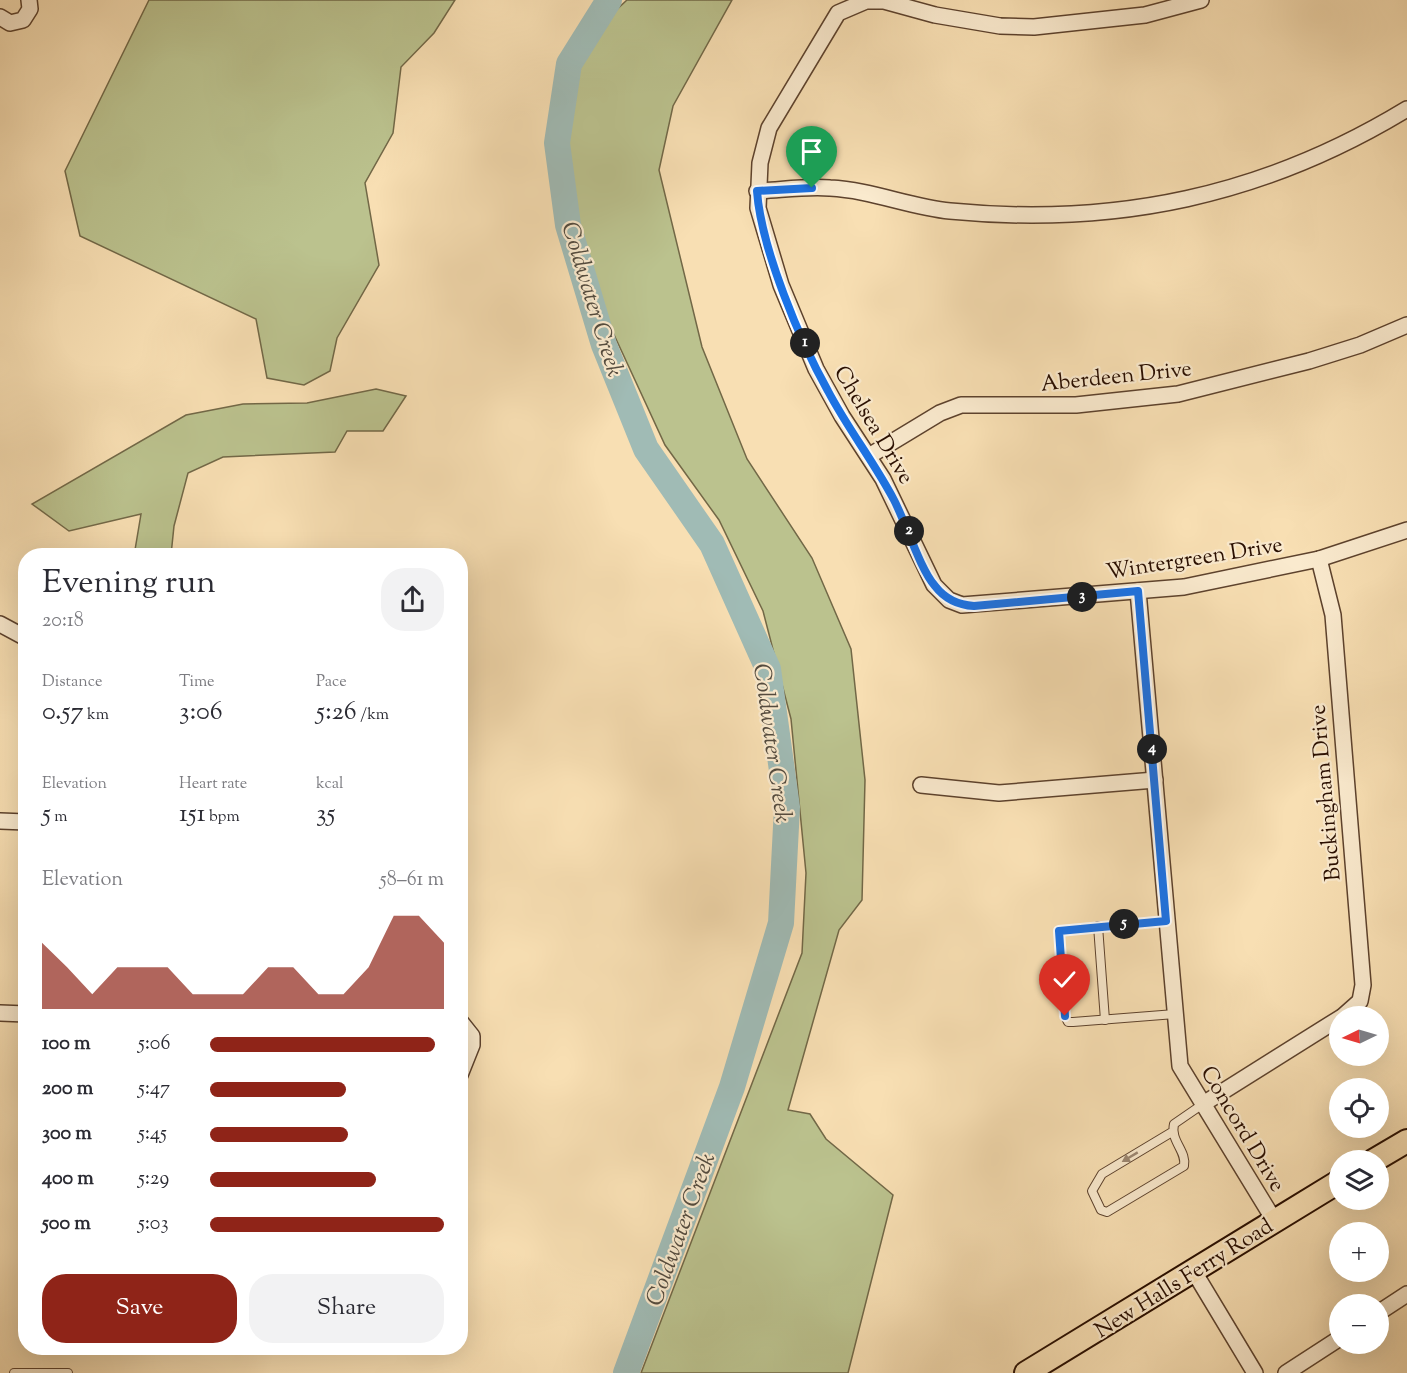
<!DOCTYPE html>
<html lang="en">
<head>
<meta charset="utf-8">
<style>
	:root { --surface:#fff; --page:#f2f2f3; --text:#2b2b33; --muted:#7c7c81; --accent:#8f2418 }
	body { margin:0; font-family:"Sorts Mill Goudy",serif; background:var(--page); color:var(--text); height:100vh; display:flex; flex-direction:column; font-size:22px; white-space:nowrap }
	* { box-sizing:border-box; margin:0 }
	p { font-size:20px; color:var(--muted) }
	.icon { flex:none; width:33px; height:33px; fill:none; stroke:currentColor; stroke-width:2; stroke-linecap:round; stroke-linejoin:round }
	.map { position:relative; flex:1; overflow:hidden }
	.drawer { position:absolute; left:18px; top:548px; width:450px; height:807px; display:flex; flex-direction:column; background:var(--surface); border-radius:24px; box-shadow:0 6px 24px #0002 }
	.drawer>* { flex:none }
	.needle { width:39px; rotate:265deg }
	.fabs { position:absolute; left:1329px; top:1006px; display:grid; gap:12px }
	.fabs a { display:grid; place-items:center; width:60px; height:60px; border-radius:50%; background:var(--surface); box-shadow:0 6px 24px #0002; font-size:30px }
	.pin { position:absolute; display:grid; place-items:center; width:51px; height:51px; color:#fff; margin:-62px -26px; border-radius:50% 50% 50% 0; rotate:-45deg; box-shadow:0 0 6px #0007 }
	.pin .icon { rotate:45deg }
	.km { position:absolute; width:30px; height:30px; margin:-15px; border-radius:50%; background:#222; color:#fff; font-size:16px; line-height:30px; text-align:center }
	.round { display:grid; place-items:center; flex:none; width:63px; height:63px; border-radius:24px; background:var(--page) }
	.overview { display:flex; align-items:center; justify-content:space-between; height:102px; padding:0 24px }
	h1 { font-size:33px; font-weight:600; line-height:45px }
	.stats { display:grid; grid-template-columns:repeat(3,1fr); gap:9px; height:102px; padding:6px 24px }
	.stats div { display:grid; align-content:center }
	.stats b { font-size:26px; font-weight:600 }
	.stats small { font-size:16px; font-weight:400 }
	.stats p { font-size:16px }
	.chart { height:168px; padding:12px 24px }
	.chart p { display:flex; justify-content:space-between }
	.chart svg { width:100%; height:108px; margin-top:6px; fill:var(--accent); opacity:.7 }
	.button { display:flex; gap:12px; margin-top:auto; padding:12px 24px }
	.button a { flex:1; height:69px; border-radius:24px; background:var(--accent); color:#fff; font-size:24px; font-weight:600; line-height:69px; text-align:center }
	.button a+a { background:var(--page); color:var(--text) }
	ul { padding:0 24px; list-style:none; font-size:20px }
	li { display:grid; grid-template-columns:96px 72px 1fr; align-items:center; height:45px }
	li i { height:15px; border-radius:8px; background:var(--accent) }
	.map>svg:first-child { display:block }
	.green { fill:#bbc28e; stroke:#726847; stroke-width:1.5 }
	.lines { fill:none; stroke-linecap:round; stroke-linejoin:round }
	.river { stroke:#a0bbb5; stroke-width:26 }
	.lane-casing { stroke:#5d422d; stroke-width:10 }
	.street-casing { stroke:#5d422d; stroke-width:18 }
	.primary-casing { stroke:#290e00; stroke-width:26 }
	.lane { stroke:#faeace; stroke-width:8 }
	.street { stroke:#faeace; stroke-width:15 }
	.primary { stroke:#f8dfb3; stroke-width:22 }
	.oneway { fill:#9c8771 }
	.route-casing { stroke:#fff; stroke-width:12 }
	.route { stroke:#1a73e8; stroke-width:8 }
	.labels { text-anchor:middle; stroke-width:4.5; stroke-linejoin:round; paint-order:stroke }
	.street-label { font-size:22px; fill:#290e00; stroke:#faeace }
	.water-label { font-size:24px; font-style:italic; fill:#534b3f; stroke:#faeace }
</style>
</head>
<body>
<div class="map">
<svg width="1407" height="1373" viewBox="0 0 1407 1373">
	<rect width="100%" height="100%" fill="#f8dfb3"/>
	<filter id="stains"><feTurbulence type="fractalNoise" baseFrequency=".00333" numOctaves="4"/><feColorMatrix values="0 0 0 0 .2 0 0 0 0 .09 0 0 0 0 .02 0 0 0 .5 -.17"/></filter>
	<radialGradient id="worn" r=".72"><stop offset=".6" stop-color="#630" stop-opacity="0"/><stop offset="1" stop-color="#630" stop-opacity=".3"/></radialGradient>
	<!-- green -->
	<g class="green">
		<path d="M 149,0 L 455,0 L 434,33 L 401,67 L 393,133 L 365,183 L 379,265 L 337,338 L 330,371 L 304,385 L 267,378 L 256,319 L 80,236 L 65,171 Z"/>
		<path d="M 627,0 L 732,0 L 673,106 L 659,170 L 702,347 L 747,459 L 812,558 L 851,649 L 865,780 L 862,900 L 839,930 L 788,1110 L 810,1114 L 826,1139 L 893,1195 L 848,1373 L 641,1373 L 802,953 L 806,873 L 791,719 L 763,611 L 719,520 L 665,445 L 610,326 L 579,246 L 562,168 L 564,120 L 581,61 L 612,14 Z"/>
		<path d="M 376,389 L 406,396 L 383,431 L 347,431 L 335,452 L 223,457 L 188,473 L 174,526 L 171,555 L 141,555 L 135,550 L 141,514 L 69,531 L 32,504 L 186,415 L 243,404 L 307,403 Z"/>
	</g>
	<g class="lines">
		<!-- river -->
		<path class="river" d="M 609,0 L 569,64 L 557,143 L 568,225 L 604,345 L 646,449 L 712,544 L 768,669 L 787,807 L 781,923 L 732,1087 L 626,1373"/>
		<defs>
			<g id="lane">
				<path d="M 1166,921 L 1059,931 L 1065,1016 L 1068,1022 L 1073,1022 L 1175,1014"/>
				<path d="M 1098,926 L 1105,1020"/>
				<path d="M 1172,1132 L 1102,1174 L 1092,1191 L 1101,1210 L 1107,1212 L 1184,1166 C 1187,1151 1170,1141 1174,1124 L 1203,1104"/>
				<path d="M 14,1373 L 68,1373"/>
			</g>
			<g id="street">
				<path d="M 1201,0 L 1145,15 L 1034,27 L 1000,26 L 935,15 L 884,1 L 866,1 L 838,13 L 769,128 L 760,163 L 758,208 L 781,285 L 816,369 L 842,416 L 883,479 L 934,585 L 949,600 L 962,605 L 1184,587 L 1319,559 L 1407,530"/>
				<path d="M 0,17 L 10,23 L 23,20 L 30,9 L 29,0"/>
				<path d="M 757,191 C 781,190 806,186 830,188 C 871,190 910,207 950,211 C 1116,227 1264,196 1407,109"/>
				<path d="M 869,456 L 940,413 L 961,405 L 1076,405 L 1178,394 L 1309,361 L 1360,345 L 1407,325"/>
				<path d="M 1319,559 L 1333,615 L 1363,985 L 1360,1001 L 1342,1017"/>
				<path d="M 1138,591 L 1180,1066 L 1274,1220"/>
				<path d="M 0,624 L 26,638"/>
				<path d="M 921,785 L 999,793 L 1155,780"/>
				<path d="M 0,821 L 26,822"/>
				<path d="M 0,1013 L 26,1014"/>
				<path d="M 460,1021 L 472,1036 L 472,1045 L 460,1075"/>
				<path d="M 1203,1104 L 1340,1018"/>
				<path d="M 1193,1270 L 1255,1373"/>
				<path d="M 1378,1313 L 1407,1294"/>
				<path d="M 1286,1373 L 1340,1338"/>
			</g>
			<g id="primary">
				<path d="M 1373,1161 L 1407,1141"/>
				<path d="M 1026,1373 L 1340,1181"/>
			</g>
		</defs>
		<!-- lane casing -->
		<use href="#lane" class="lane-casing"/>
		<!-- street casing -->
		<use href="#street" class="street-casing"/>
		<!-- primary casing -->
		<use href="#primary" class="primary-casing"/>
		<!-- lane -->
		<use href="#lane" class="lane"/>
		<!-- street -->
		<use href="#street" class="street"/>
		<!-- primary -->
		<use href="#primary" class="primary"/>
	</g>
	<!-- one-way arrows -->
	<defs><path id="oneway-solid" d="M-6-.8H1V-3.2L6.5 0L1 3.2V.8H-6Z" transform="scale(1.5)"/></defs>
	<use class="oneway" href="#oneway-solid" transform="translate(1130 1157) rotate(149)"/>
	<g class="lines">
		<defs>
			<path id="route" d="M 812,188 L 757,191 C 761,248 800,341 828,391 C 848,429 874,462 894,500 C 906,523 920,569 935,586 C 945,599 957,605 974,606 L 1138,591 L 1166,921 L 1059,931 L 1065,1016"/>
		</defs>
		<!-- route casing -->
		<use href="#route" class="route-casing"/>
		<!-- route -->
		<use href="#route" class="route"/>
	</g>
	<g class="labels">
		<!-- street labels -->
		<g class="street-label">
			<text transform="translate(1116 375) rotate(-6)" y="8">Aberdeen Drive</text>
			<text transform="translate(875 424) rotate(59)" y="8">Chelsea Drive</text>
			<text transform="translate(1194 557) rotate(-9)" y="8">Wintergreen Drive</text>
			<text transform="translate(1324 793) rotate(-95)" y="8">Buckingham Drive</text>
			<text transform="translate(1244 1128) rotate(59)" y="8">Concord Drive</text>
			<text transform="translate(1183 1277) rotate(-32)" y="8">New Halls Ferry Road</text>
		</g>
		<!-- water labels -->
		<g class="water-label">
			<text transform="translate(593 299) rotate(73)" y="8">Coldwater Creek</text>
			<text transform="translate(773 743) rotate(82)" y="8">Coldwater Creek</text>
			<text transform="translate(680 1229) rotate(-70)" y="8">Coldwater Creek</text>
		</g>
	</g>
	<rect width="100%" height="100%" filter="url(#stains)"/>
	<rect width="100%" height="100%" fill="url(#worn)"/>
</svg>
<div class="fabs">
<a><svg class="needle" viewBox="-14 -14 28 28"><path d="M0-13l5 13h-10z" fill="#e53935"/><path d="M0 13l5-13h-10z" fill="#7c7c81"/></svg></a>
<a><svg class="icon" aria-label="locate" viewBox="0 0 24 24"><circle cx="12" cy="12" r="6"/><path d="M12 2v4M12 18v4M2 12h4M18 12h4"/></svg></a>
<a><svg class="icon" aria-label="layers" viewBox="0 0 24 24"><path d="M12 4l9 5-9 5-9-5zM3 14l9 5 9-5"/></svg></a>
<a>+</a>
<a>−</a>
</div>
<div class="pin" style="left:812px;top:188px;background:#1e9e55"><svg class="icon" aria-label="arrive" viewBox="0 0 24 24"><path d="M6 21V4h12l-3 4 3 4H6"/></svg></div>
<div class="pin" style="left:1065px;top:1016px;background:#d93025"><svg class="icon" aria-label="check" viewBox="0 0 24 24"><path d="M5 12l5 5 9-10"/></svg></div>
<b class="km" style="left:805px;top:343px">1</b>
<b class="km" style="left:909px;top:531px">2</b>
<b class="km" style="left:1082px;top:597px">3</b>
<b class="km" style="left:1152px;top:749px">4</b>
<b class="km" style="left:1124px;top:924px">5</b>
<section class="drawer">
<div class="overview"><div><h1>Evening run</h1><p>20:18</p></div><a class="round"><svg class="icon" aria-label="share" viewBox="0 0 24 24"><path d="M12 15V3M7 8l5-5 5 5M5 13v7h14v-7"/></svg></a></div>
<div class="stats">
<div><p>Distance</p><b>0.57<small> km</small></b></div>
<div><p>Time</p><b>3:06</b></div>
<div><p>Pace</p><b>5:26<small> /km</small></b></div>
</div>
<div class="stats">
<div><p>Elevation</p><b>5<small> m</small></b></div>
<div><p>Heart rate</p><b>151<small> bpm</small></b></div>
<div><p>kcal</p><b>35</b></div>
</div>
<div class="chart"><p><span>Elevation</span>58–61 m</p>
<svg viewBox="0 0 160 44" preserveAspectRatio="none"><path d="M0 44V17L10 27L20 38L30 27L40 27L50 27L60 38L70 38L80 38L90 27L100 27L110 38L120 38L130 27L140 6L150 6L160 17V44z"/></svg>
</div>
<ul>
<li><b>100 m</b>5:06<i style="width:96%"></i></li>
<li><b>200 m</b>5:47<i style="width:58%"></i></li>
<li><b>300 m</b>5:45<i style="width:59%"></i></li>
<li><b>400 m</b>5:29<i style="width:71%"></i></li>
<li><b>500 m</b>5:03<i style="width:100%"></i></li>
</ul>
<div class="button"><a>Save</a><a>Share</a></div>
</section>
</div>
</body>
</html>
